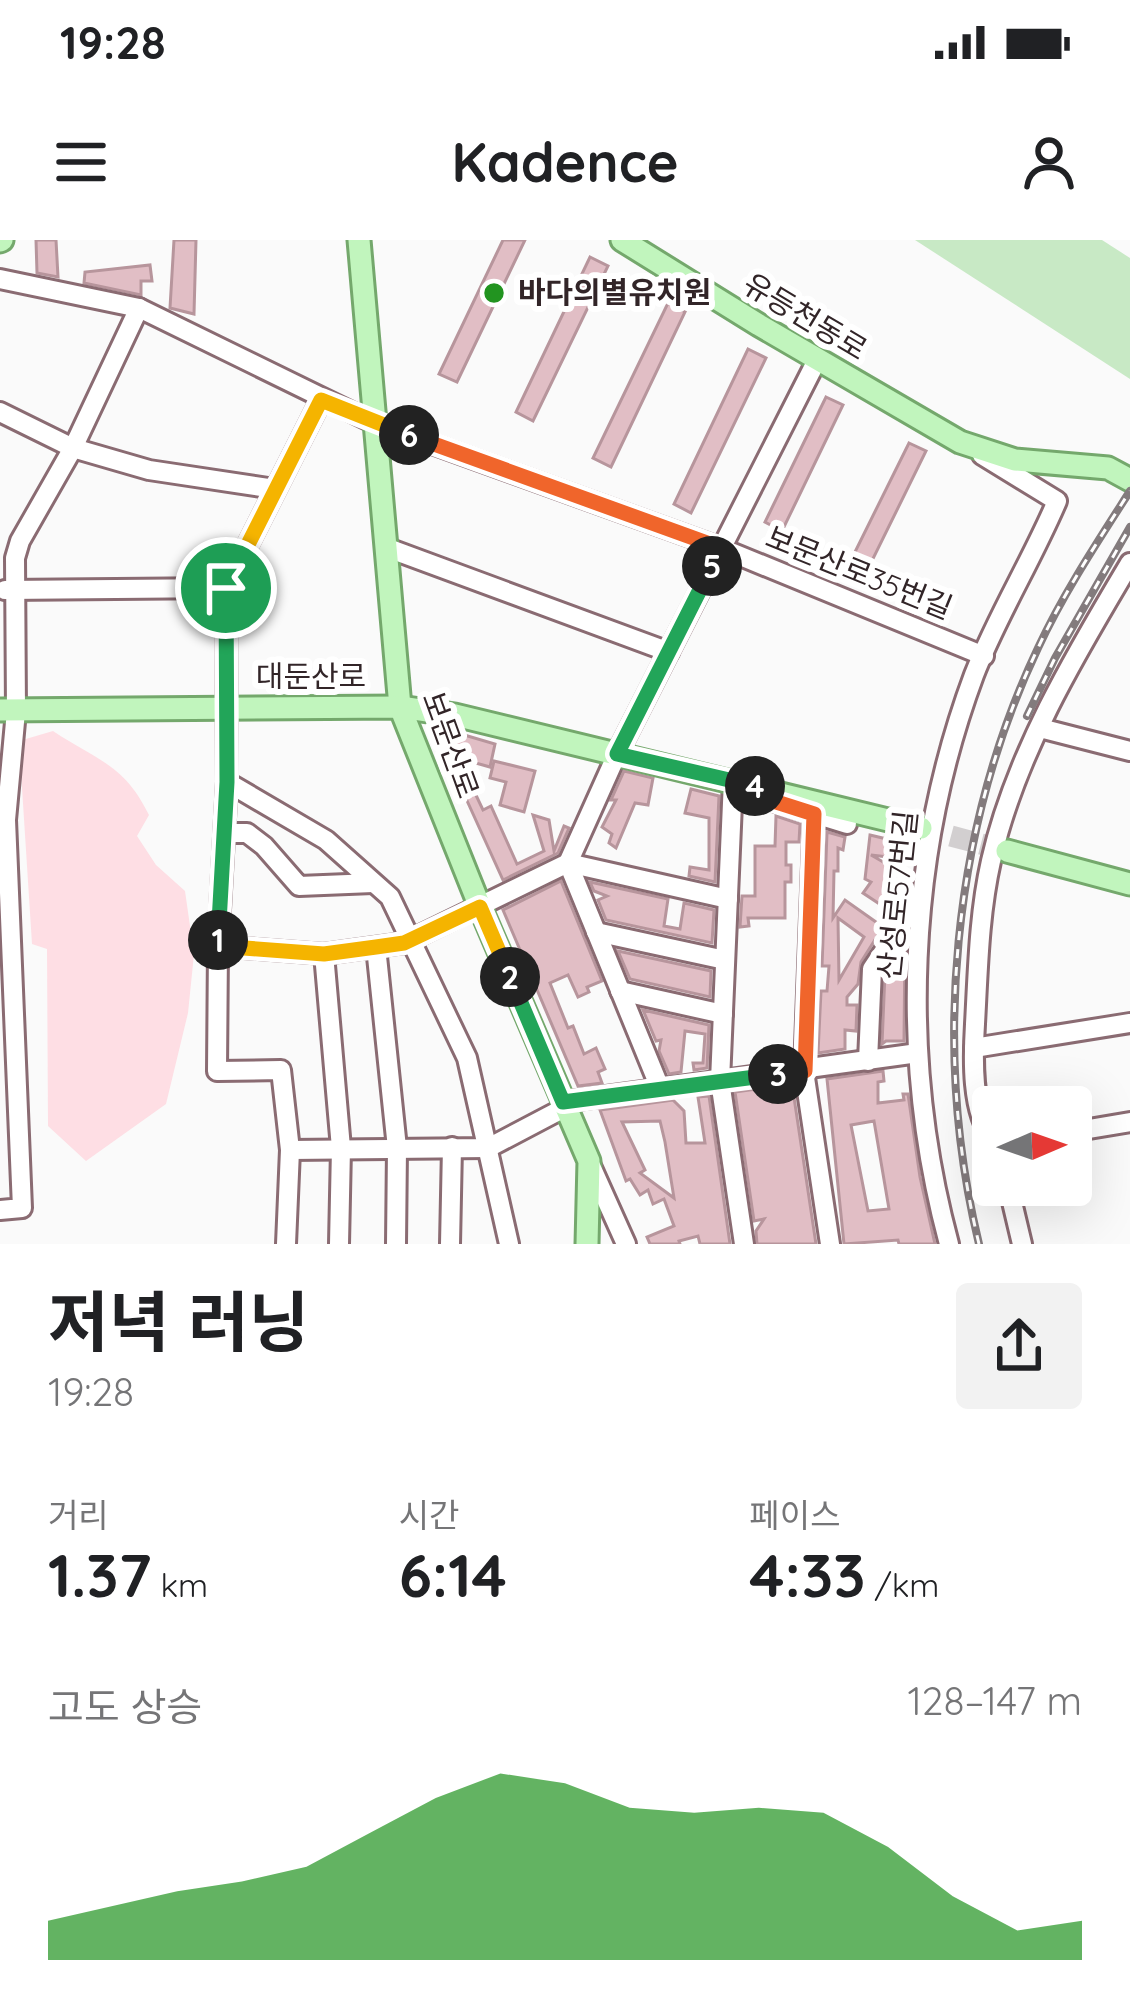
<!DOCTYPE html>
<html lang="ko">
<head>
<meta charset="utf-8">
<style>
	:root { --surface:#fff; --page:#f2f2f2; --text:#202124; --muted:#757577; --accent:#229420 }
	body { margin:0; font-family:Quicksand,"Noto Sans KR",sans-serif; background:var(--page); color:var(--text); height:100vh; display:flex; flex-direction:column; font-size:45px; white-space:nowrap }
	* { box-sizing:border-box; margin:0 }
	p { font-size:39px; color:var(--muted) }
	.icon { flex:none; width:66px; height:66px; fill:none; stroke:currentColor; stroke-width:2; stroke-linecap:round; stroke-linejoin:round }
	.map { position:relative; height:1004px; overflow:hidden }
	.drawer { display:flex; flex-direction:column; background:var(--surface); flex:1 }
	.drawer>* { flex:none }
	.needle { width:78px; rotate:88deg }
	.buttons { position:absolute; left:972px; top:846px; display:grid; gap:24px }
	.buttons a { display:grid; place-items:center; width:120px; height:120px; border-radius:12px; background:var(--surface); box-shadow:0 12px 48px #0002; font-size:60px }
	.pin { position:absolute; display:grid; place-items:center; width:102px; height:102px; color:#fff; margin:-51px; border:6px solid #fff; border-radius:50%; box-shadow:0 3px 12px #0007 }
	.km { position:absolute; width:60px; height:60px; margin:-30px; border-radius:50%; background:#222; color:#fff; font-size:33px; line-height:60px; text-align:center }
	.round { display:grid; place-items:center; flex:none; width:126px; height:126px; border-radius:12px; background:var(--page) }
	.headline { display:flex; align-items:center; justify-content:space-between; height:204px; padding:0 48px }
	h1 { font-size:66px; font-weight:700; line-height:90px }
	.stats { display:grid; grid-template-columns:repeat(3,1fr); gap:18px; height:204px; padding:12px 48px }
	.stats div { display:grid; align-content:center }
	.stats b { font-size:60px; font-weight:700 }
	.stats small { font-size:33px; font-weight:400 }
	.stats p { font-size:33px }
	.chart { height:336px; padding:24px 48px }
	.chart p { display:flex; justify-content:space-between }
	.chart svg { width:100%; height:216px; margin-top:12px; fill:var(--accent); opacity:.7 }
	.status { display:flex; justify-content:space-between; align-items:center; height:84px; padding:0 60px; background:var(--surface); direction:ltr }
	.status svg { height:33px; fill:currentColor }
	header { display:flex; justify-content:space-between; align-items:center; height:156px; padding:0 48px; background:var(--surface); font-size:54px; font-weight:700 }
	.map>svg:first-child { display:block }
	.green { fill:#fedee4 }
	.water { fill:#c8e9c5 }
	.building { fill:#e1bec5; stroke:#b7959c; stroke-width:3; fill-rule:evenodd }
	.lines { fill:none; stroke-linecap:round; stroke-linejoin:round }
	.major-tunnel { stroke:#d2cfd0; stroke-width:21; stroke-dasharray:21 10; stroke-linecap:butt }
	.minor-casing { stroke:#8a6b72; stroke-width:24 }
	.major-casing { stroke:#74a86c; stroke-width:27 }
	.minor { stroke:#fff; stroke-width:18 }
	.major { stroke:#c1f5bd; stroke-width:21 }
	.rail-casing { stroke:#837b7d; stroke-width:8 }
	.rail { stroke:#fff; stroke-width:3; stroke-dasharray:9; stroke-linecap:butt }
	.split-1-casing { stroke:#fff; stroke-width:24 }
	.split-2-casing { stroke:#fff; stroke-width:24 }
	.split-3-casing { stroke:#fff; stroke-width:24 }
	.split-4-casing { stroke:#fff; stroke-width:24 }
	.split-5-casing { stroke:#fff; stroke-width:24 }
	.split-6-casing { stroke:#fff; stroke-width:24 }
	.split-7-casing { stroke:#fff; stroke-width:24 }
	.split-1 { stroke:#22a559; stroke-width:15 }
	.split-2 { stroke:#f5b400; stroke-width:15 }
	.split-3 { stroke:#22a559; stroke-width:15 }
	.split-4 { stroke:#f0652b; stroke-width:15 }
	.split-5 { stroke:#22a559; stroke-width:15 }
	.split-6 { stroke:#f0652b; stroke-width:15 }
	.split-7 { stroke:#f5b400; stroke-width:15 }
	.poi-dot { fill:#229420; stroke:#fff; stroke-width:4.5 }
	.labels { text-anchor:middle; stroke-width:12; stroke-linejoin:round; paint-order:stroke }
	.poi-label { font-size:30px; font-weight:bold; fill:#322528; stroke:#fff; text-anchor:start }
	.street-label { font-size:30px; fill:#322528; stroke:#fff }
</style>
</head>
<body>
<div class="status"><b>19:28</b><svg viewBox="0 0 49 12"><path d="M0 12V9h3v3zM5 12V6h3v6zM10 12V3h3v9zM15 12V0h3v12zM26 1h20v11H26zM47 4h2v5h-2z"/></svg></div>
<header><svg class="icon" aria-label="menu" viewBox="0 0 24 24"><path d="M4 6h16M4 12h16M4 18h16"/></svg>Kadence<svg class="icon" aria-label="person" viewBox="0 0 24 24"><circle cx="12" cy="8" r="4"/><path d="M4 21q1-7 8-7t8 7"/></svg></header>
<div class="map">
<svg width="1130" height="1004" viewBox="0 0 1130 1004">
	<rect width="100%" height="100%" fill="#fafafa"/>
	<!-- green -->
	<path class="green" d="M 53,491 C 98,521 124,524 149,575 L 137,596 L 156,625 L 185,651 L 194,714 L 188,773 L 166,864 L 86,921 L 48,886 L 47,709 L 32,704 L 19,501 Z"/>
	<!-- water -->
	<path class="water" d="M 915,0 L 1102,0 L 1130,18 L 1130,139 Z"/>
	<!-- building -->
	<g class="building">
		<path d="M 36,0 L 56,0 L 58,37 L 37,33 Z"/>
		<path d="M 174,0 L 196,0 L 194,74 L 170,68 Z"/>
		<path d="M 503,0 L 525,0 L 457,142 L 439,134 Z"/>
		<path d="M 590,17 L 608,26 L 533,181 L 516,172 Z"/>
		<path d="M 150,25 L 152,41 L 141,41 L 141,55 L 84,43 L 85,32 Z"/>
		<path d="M 668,63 L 685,72 L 611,227 L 593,218 Z"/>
		<path d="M 748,109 L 766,118 L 691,273 L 674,264 Z"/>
		<path d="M 826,157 L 843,165 L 782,291 L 765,282 Z"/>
		<path d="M 909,203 L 926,211 L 864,337 L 847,328 Z"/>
		<path d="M 444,489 L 495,504 L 490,527 L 469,521 L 456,527 L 440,490 Z"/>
		<path d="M 494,521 L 535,531 L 524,572 L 500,565 L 506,542 L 490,538 Z"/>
		<path d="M 624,531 L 653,538 L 648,565 L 635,563 L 616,608 L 609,603 L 612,594 L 602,587 L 616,560 L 611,560 Z"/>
		<path d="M 691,549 L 719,556 L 715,642 L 689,636 L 690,627 L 709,630 L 709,578 L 685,573 Z"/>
		<path d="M 474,551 L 483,570 L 491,566 L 517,624 L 544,611 L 533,575 L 549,580 L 554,611 L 564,586 L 569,588 L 558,613 L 503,640 L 464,554 Z"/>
		<path d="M 776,576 L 800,584 L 799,602 L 786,602 L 786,625 L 791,625 L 791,642 L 785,642 L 785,678 L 748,678 L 749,686 L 740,687 L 742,656 L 755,656 L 755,606 L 775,606 Z"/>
		<path d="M 827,592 L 845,597 L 843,610 L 838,608 L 838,631 L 834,631 L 833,678 L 845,660 L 883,687 L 861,722 L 858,744 L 847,757 L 847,765 L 857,765 L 856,791 L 845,790 L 845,809 L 818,813 L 821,751 L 827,751 L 829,726 L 822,726 ZM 838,678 L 864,697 L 839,740 Z"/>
		<path d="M 870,595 L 916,606 L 914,620 L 871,615 L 911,638 L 910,648 L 893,673 L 863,653 L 871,642 L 865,639 Z"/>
		<path d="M 561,641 L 602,741 L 587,747 L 589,752 L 578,757 L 568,735 L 550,743 L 568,788 L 573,786 L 584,814 L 596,808 L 605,829 L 598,832 L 602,843 L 578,846 L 503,670 Z"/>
		<path d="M 590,642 L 668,659 L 664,686 L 680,689 L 684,663 L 714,670 L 712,703 L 606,680 L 598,660 L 607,656 L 594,651 Z"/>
		<path d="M 905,704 L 904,801 L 886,801 L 882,804 L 885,733 L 890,726 L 903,726 Z"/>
		<path d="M 618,711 L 711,731 L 710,757 L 630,739 Z"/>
		<path d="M 643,770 L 709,785 L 707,828 L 694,830 L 693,823 L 703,823 L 705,794 L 685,791 L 681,832 L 669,834 L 659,811 L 661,800 L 656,801 Z"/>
		<path d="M 883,831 L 884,841 L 878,842 L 878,863 L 904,860 L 903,854 L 908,854 L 920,937 L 935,1004 L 899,1004 L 898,1000 L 844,1004 L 827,839 ZM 874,881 L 889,969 L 868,971 L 851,885 Z"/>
		<path d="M 792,844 L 816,1004 L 757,1004 L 756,991 L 764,979 L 754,981 L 735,852 Z"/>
		<path d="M 709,856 L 730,1004 L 700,1004 L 698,996 L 679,1001 L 680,1004 L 650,1004 L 647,997 L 674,986 L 664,959 L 653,964 L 648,950 L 640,955 L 630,939 L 626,941 L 600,870 L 673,860 L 684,871 L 686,903 L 705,903 L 698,857 ZM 660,881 L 665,902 L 674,958 L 640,933 L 645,930 L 622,882 Z"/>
	</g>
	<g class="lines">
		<!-- major-tunnel -->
		<path class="major-tunnel" d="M 921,588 L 1007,611"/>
		<defs>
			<g id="minor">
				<path d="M 0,39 L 139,68 L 374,183 L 721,308 L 984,416"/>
				<path d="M 0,172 L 73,208 L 149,230 L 275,249"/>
				<path d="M 385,307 L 669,412"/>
				<path d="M 5,350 L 226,348"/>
				<path d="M 1040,488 L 1130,511"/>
				<path d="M 733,540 L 720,841 L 744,1004"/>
				<path d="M 227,542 L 326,600 L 390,657 L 467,818 L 509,1004"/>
				<path d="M 776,562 L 847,584"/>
				<path d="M 814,574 L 804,831 L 830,1004"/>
				<path d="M 225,593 L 247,593 L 264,606 L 299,646 L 373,643"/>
				<path d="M 596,692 L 725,720"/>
				<path d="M 218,706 L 324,714 L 404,703 L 568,623 L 728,659"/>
				<path d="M 376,707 L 397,908 L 396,1004"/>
				<path d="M 324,714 L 341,908 L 339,1004"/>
				<path d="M 620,751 L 723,774"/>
				<path d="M 974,808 L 1130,783"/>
				<path d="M 868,821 L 872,729 L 922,654"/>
				<path d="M 660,848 L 568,623 L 617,514 L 817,120"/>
				<path d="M 563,862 L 918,813"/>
				<path d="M 1071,892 L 1130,882"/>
				<path d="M 993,899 C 971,873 973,817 975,784 C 978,729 979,674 991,621 C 1015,515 1075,415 1130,323"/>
				<path d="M 290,910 L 488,908 L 566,867"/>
				<path d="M 591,926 L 626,1004"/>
				<path d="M 1008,945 L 1022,1004"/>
				<path d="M 0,970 L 22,968 L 6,580 L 16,471 L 15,318 L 20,301 L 73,208 L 139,68"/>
				<path d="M 286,1004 L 290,910 L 281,830 L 217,831 L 218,706 L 227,542 L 226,348 L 321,160"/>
				<path d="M 450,1004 L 452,907"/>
				<path d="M 949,1004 C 899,819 907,615 974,435 C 997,376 1032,320 1057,261 L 982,215"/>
			</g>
			<g id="major">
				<path d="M 359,0 L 400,467 L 480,667 L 589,921 L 587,1004"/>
				<path d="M 622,0 L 759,85 L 960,202 L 1015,220 L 1108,228 L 1130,240"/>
				<path d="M 0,1 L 2,0"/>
				<path d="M 0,470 L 400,467 L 455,475 L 921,588"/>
				<path d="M 1007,611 L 1130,644"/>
			</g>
		</defs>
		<!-- minor casing -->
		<use href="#minor" class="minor-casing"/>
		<!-- major casing -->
		<use href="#major" class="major-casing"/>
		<!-- minor -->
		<use href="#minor" class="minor"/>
		<!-- major -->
		<use href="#major" class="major"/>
		<defs>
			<g id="rail">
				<path d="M 1027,476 L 1055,418 L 1130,287"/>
				<path d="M 979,1004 C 932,810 952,589 1038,408 C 1063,354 1098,301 1130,251"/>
			</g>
		</defs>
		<!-- rail casing -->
		<use href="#rail" class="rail-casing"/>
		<!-- rail -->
		<use href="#rail" class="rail"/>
	</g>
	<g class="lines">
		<defs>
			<path id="split-1" d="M 218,700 L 227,542 L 226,348"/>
			<path id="split-2" d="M 218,700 L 218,706 L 324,714 L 376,707 L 404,703 L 480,667 L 510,737"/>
			<path id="split-3" d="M 510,737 L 563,862 L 778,834"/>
			<path id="split-4" d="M 755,546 L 761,548 L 767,559 L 814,574 L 805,831 L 778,834"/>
			<path id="split-5" d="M 712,326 L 617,514 L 755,546"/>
			<path id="split-6" d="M 409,195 L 721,308 L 712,326"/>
			<path id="split-7" d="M 226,348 L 321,160 L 409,195"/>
		</defs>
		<!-- split-1 casing -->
		<use href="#split-1" class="split-1-casing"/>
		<!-- split-2 casing -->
		<use href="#split-2" class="split-2-casing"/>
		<!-- split-3 casing -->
		<use href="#split-3" class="split-3-casing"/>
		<!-- split-4 casing -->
		<use href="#split-4" class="split-4-casing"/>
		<!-- split-5 casing -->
		<use href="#split-5" class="split-5-casing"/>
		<!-- split-6 casing -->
		<use href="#split-6" class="split-6-casing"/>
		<!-- split-7 casing -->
		<use href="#split-7" class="split-7-casing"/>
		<!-- split-1 -->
		<use href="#split-1" class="split-1"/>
		<!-- split-2 -->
		<use href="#split-2" class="split-2"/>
		<!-- split-3 -->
		<use href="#split-3" class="split-3"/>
		<!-- split-4 -->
		<use href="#split-4" class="split-4"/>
		<!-- split-5 -->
		<use href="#split-5" class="split-5"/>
		<!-- split-6 -->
		<use href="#split-6" class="split-6"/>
		<!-- split-7 -->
		<use href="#split-7" class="split-7"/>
	</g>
	<!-- markers -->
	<circle class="poi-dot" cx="494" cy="53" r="12"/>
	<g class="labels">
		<!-- poi labels -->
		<g class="poi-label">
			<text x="518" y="63">바다의별유치원</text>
		</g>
		<!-- street labels -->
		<g class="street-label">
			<text transform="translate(805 77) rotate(31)" y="10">유등천동로</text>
			<text transform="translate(859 333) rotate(22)" y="10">보문산로35번길</text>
			<text x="311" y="447">대둔산로</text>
			<text transform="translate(450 505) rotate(70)" y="10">보문산로</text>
			<text transform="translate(898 655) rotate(-84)" y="10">산성로57번길</text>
		</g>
	</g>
</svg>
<div class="buttons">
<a><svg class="needle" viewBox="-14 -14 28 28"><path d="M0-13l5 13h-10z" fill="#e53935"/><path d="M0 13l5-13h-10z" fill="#757577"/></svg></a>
</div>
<div class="pin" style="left:226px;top:348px;background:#1e9e55"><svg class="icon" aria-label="arrive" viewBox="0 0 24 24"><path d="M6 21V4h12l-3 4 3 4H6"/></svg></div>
<b class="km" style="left:218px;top:700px">1</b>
<b class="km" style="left:510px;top:737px">2</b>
<b class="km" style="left:778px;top:834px">3</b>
<b class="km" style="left:755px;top:546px">4</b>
<b class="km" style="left:712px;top:326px">5</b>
<b class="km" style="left:409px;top:195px">6</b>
</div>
<section class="drawer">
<div class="headline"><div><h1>저녁 러닝</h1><p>19:28</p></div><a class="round"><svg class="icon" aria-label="share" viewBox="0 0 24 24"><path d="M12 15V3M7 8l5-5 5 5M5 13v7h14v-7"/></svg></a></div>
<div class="stats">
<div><p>거리</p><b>1.37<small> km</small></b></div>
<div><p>시간</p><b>6:14</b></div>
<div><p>페이스</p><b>4:33<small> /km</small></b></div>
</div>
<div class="chart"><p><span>고도 상승</span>128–147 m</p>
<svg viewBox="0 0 160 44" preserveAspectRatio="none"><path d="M0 44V36L10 33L20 30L30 28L40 25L50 18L60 11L70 6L80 8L90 13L100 14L110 13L120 14L130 21L140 31L150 38L160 36V44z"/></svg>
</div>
</section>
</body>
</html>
